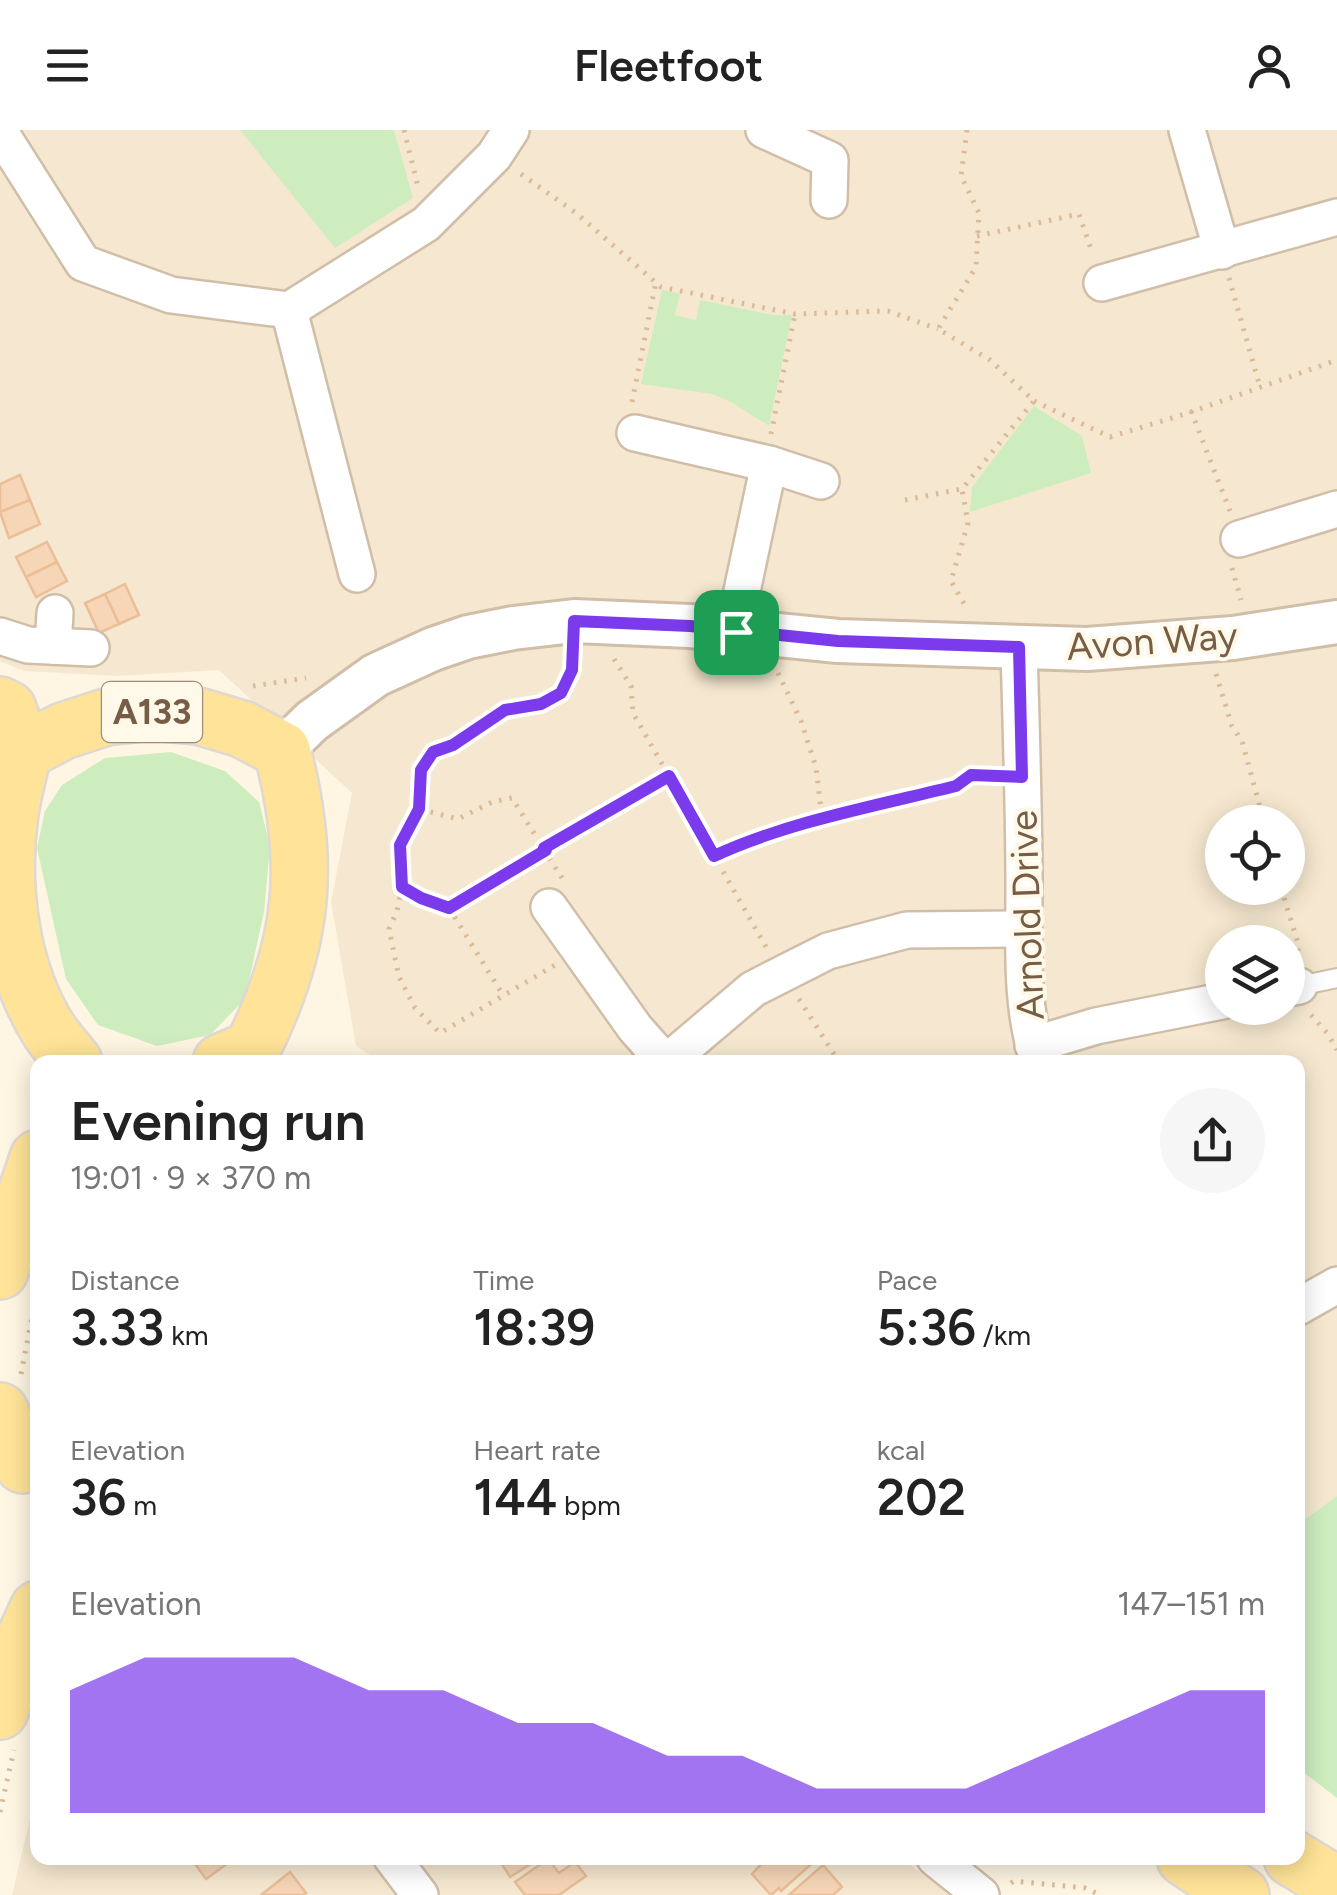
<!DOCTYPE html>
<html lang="en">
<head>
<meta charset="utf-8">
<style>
	:root { --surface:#fff; --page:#f6f6f6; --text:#222; --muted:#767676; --accent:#7c3aed }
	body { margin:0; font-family:Figtree,sans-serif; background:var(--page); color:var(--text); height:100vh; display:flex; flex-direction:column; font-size:38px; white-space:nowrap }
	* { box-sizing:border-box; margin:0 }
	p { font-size:32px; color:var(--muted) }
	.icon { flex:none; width:55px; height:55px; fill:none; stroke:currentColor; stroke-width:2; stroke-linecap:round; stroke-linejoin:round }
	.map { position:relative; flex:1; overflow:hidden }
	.side { position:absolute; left:30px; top:925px; width:1275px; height:810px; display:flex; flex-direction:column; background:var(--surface); border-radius:20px; box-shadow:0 5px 25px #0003 }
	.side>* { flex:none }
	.tools { position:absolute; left:1205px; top:675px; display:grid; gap:20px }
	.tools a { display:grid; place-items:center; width:100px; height:100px; border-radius:50%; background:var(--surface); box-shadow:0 5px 25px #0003; font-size:50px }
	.pin { position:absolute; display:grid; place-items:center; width:85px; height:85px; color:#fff; margin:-42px; border-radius:20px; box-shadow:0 5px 15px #0006 }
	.round { display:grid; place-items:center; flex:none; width:105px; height:105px; border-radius:52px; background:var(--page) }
	.summary { display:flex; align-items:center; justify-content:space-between; height:170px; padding:0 40px }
	h1 { font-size:55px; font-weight:600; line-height:75px }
	.figures { display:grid; grid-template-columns:repeat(3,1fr); gap:15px; height:170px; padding:10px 40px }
	.figures div { display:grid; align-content:center }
	.figures b { font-size:50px; font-weight:600 }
	.figures small { font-size:28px; font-weight:400 }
	.figures p { font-size:28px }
	.chart { height:280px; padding:20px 40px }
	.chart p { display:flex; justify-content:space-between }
	.chart svg { width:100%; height:180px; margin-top:10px; fill:var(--accent); opacity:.7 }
	header { display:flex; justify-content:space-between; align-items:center; height:130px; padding:0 40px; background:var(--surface); font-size:45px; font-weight:600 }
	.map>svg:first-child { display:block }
	.residential { fill:#f6e8d0; fill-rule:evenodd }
	.green { fill:#cdedbf }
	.building { fill:#f6d6b7; stroke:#eabe96; stroke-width:2.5 }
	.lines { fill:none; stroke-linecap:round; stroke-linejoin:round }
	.service-casing { stroke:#d0bea8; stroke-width:22 }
	.minor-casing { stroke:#d0bea8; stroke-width:40 }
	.tertiary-casing { stroke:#d0bea8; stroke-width:48 }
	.primary-casing { stroke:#dfd8d3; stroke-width:60 }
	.path { stroke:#dbba9a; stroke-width:5; stroke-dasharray:2.5 8; stroke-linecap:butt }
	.service { stroke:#fff; stroke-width:18 }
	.minor { stroke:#fff; stroke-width:35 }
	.tertiary { stroke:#fff; stroke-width:42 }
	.primary { stroke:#ffe398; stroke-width:55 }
	.route-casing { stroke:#fff; stroke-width:20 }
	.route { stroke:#7c3aed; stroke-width:12 }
	.labels { text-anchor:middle; stroke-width:8; stroke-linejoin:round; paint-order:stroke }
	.shield { fill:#fff9ea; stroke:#a08c77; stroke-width:2.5 }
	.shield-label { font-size:35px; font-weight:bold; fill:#785d46 }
	.street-label { font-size:38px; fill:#785d46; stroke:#fff9ea }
</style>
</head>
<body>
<header><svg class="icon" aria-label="menu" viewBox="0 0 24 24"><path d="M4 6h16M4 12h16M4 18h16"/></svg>Fleetfoot<svg class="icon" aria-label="person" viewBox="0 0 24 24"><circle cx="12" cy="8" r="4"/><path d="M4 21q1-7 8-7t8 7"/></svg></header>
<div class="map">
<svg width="1337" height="1765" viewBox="0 0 1337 1765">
	<rect width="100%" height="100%" fill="#fef6e2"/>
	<!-- residential -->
	<g class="residential">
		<path d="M 0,0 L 240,0 L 336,117 L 412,68 L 394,0 L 1337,0 L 1337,1368 L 1298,1395 L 1298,932 L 382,932 L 356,916 L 331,772 L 352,663 L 219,540 L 118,546 L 24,541 L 0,531 ZM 1222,692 L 1288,692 L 1288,758 L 1222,758 ZM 1222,812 L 1288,812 L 1288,878 L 1222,878 Z"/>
		<path d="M 37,1659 L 38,1728 L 901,1728 L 951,1765 L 12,1765 Z"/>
	</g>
	<!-- green -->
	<g class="green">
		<path d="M 240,0 L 394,0 L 413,68 L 335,118 Z"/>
		<path d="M 662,160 L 680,164 L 675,185 L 696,190 L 700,170 L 773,185 L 792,185 L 769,296 L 731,272 L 712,264 L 641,254 Z"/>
		<path d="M 1034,276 L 1082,306 L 1091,343 L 970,382 L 972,357 Z"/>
		<path d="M 171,622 L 225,641 L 259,672 L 270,716 L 264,782 L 245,869 L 210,905 L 157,916 L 98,895 L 66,849 L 37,718 L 45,681 L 62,655 L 105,628 Z"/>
		<path d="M 1337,1366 L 1337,1668 L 1298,1638 L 1298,1395 Z"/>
	</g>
	<!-- building -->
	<g class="building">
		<path d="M 20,345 L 30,370 L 0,382 L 0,354 Z"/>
		<path d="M 30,370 L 40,394 L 9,408 L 0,382 Z"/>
		<path d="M 47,412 L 57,432 L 26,447 L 16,427 Z"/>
		<path d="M 57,432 L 67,451 L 36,467 L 26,447 Z"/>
		<path d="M 125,454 L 139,485 L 119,494 L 105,464 Z"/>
		<path d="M 105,464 L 119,494 L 99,503 L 85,473 Z"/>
		<path d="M 202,1728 L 235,1728 L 206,1749 L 195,1734 Z"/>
		<path d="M 498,1728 L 540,1728 L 510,1747 Z"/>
		<path d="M 767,1728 L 818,1728 L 781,1761 L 779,1758 L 771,1765 L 752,1744 Z"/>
		<path d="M 548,1729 L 559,1743 L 575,1732 L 586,1746 L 559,1765 L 525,1765 L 515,1752 Z"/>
		<path d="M 823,1735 L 842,1757 L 833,1765 L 789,1765 Z"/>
		<path d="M 290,1742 L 306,1763 L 303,1765 L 261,1765 Z"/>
	</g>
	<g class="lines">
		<defs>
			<path id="service" d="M 1299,856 L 1337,848"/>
			<g id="minor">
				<path d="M 764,0 L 830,30 L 829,70"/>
				<path d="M 1187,0 L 1222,121"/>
				<path d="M 0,2 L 83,133 L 171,165 L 289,180 L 426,94 L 494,26 L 511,0"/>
				<path d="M 1102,153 L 1337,87"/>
				<path d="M 289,180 L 357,444"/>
				<path d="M 635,303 L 769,334"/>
				<path d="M 1239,409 L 1337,379"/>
				<path d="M 736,502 L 742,461 L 769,334 L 821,351"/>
				<path d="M 0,506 L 28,515 L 91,518"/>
				<path d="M 53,516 L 55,483"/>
				<path d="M 1019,517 C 1021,597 1024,677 1024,757 C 1024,814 1020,878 1039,932"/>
				<path d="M 549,777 L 635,898 L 665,932"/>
				<path d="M 1288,858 L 1299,856"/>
				<path d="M 1033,915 L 1096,896 L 1222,871"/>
				<path d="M 667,932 L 753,859 L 828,821 L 907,800 L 1023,799"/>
				<path d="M 1298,1177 L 1337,1155"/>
				<path d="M 392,1728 L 420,1765"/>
				<path d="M 935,1728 L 981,1765"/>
			</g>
			<path id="tertiary" d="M 282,620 L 312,591 L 376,545 L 433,519 L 468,507 L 513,498 L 574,491 L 690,496 L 838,511 L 1087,519 L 1233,508 L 1337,492"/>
			<g id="primary">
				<path d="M 0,575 L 8,579 L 23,622"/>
				<path d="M 23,622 C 19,643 13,663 10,683 C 0,755 10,840 50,902 C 57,912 66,922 74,932"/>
				<path d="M 0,623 L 23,622 L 63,601 L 106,587 L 152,582 L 198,586 L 242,599 L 282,620 C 312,733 304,815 252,919 L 221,932"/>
				<path d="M 0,1141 L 38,1028"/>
				<path d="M 0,1281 L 23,1335"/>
				<path d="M 0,1581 L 20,1518 L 38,1479"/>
				<path d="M 1185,1728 L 1241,1765"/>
				<path d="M 1292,1728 L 1337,1755"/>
			</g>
		</defs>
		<!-- service casing -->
		<use href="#service" class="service-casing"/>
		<!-- minor casing -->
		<use href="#minor" class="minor-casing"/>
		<!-- tertiary casing -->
		<use href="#tertiary" class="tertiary-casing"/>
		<!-- primary casing -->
		<use href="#primary" class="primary-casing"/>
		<!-- path -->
		<g class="path">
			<path d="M 404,0 L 418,57"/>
			<path d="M 967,0 L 961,46 L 979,83 L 976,137 L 938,199 L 990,230 L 1034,271 L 962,359 L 968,393 L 951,451 L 967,479"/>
			<path d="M 521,44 L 576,83 L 661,157 L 795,184 L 888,181 L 938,199"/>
			<path d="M 977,106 L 1079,84 L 1092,122"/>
			<path d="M 1229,148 L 1260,257"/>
			<path d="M 1034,271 L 1110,307 L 1188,283 L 1337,230"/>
			<path d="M 632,272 L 656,152"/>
			<path d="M 1191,281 L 1230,381"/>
			<path d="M 771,304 L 795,184"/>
			<path d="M 905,370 L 961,359"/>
			<path d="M 1232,438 L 1241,470"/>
			<path d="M 614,529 L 631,556 L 633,583 L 766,817"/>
			<path d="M 778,543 L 801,591 L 816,637 L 822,689"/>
			<path d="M 1216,544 L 1232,596 L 1242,611 L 1264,692"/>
			<path d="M 253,556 L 306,548"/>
			<path d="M 419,679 L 400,715 L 402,757 L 421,768 L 449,778 L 545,720"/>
			<path d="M 544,718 L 669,646"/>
			<path d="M 714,725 C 788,692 878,675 956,656 L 971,645 L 993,646"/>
			<path d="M 562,748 L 512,668 L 492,672 L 458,689 L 419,679 L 421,639 L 433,622 L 453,615 L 505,580 L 541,574 L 561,563 L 572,540 L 572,528"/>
			<path d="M 402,757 L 397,781 L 389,799 L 399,847 L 415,878 L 440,903 L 555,835"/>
			<path d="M 1281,758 L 1298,813 L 1298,827"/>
			<path d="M 449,778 L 503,865"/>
			<path d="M 799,869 L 839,932"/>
			<path d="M 1311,885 L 1328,904 L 1337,920"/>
			<path d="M 21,1244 L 37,1161"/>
			<path d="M 0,1682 L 14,1620"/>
			<path d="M 1011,1753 L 1014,1751 L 1085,1758 L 1100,1765"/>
		</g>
		<!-- service -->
		<use href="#service" class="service"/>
		<!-- minor -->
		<use href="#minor" class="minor"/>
		<!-- tertiary -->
		<use href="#tertiary" class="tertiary"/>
		<!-- primary -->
		<use href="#primary" class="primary"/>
	</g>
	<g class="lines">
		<defs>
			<path id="route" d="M 574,491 L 690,496 L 838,511 L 1019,517 L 1022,647 L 971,645 L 956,656 C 879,675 787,692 714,726 L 669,646 L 544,718 L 546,720 L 449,778 L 421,768 L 402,757 L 400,715 L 419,679 L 421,640 L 433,622 L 453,615 L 505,580 L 541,574 L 561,563 L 572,540 Z"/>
		</defs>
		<!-- route casing -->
		<use href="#route" class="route-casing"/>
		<!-- route -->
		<use href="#route" class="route"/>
	</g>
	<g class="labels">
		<!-- shield labels -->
		<rect class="shield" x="102" y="552" width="100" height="60" rx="8"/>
		<g class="shield-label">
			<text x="152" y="594">A133</text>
		</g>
		<!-- street labels -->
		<g class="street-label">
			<text transform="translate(1152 511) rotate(-4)" y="13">Avon Way</text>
			<text transform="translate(1027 785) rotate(-92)" y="13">Arnold Drive</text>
		</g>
	</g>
</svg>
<div class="tools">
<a><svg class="icon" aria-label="locate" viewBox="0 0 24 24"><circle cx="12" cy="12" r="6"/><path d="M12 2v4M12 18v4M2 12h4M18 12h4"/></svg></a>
<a><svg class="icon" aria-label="layers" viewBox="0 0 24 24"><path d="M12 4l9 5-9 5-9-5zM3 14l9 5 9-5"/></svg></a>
</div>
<div class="pin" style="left:736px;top:502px;background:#1e9e55"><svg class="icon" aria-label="arrive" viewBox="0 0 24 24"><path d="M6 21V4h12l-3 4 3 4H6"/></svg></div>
<section class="side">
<div class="summary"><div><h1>Evening run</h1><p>19:01 · 9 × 370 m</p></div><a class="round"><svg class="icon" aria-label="share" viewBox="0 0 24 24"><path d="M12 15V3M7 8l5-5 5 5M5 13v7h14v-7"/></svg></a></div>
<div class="figures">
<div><p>Distance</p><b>3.33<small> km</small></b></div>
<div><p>Time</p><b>18:39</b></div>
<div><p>Pace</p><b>5:36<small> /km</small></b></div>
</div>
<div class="figures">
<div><p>Elevation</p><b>36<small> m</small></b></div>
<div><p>Heart rate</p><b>144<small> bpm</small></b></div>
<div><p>kcal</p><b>202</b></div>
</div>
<div class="chart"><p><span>Elevation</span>147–151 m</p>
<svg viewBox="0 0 160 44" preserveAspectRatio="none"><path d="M0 44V14L10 6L20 6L30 6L40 14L50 14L60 22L70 22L80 30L90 30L100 38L110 38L120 38L130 30L140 22L150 14L160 14V44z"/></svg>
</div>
</section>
</div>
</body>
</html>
